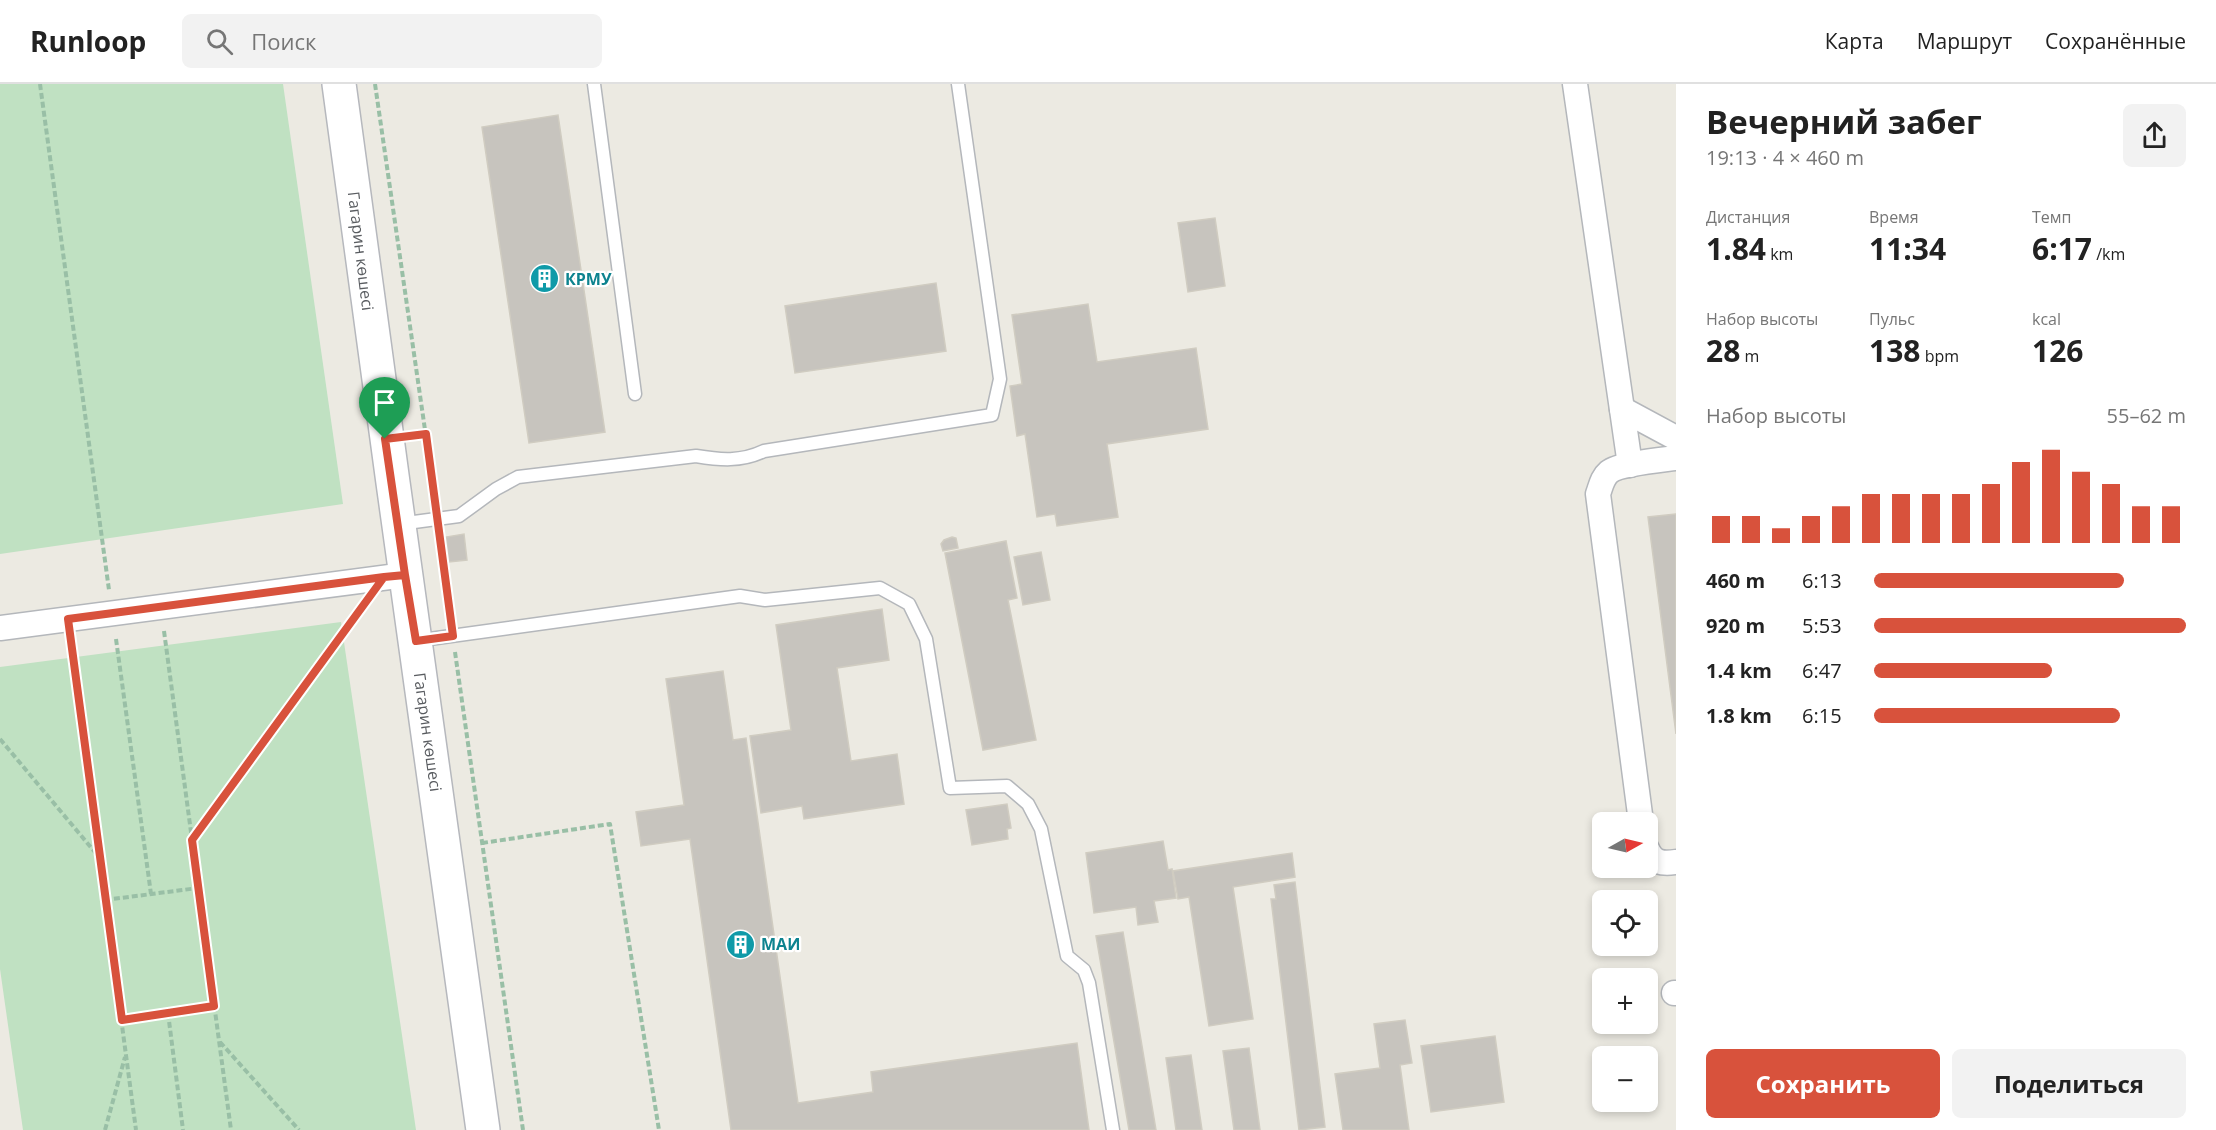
<!DOCTYPE html>
<html lang="ru">
<head>
<meta charset="utf-8">
<style>
	:root { --surface:#fff; --page:#f2f2f2; --text:#222; --muted:#767676; --line:#e0e0e0; --accent:#d8523c }
	body { margin:0; font-family:"Open Sans",sans-serif; background:var(--page); color:var(--text); height:100vh; display:flex; flex-direction:column; font-size:22px; white-space:nowrap }
	* { box-sizing:border-box; margin:0 }
	p { font-size:20px; color:var(--muted) }
	.icon { flex:none; width:33px; height:33px; fill:none; stroke:currentColor; stroke-width:2; stroke-linecap:round; stroke-linejoin:round }
	.map { position:relative; flex:1; overflow:hidden }
	.details { display:flex; flex-direction:column; background:var(--surface); width:540px }
	.details>* { flex:none }
	.needle { width:39px; rotate:82deg }
	.tools { position:absolute; left:1592px; top:728px; display:grid; gap:12px }
	.tools a { display:grid; place-items:center; width:66px; height:66px; border-radius:9px; background:var(--surface); box-shadow:0 3px 9px #0003; font-size:30px }
	.pin { position:absolute; display:grid; place-items:center; width:51px; height:51px; color:#fff; margin:-62px -26px; border-radius:50% 50% 50% 0; rotate:-45deg; box-shadow:0 0 6px #0007 }
	.pin .icon { rotate:45deg }
	.round { display:grid; place-items:center; flex:none; width:63px; height:63px; border-radius:9px; background:var(--page) }
	.headline { display:flex; align-items:center; justify-content:space-between; height:102px; padding:0 30px }
	h1 { font-size:33px; font-weight:700; line-height:45px }
	.metrics { display:grid; grid-template-columns:repeat(3,1fr); gap:9px; height:102px; padding:6px 30px }
	.metrics div { display:grid; align-content:center }
	.metrics b { font-size:30px; font-weight:700 }
	.metrics small { font-size:16px; font-weight:400 }
	.metrics p { font-size:16px }
	.chart { height:168px; padding:12px 30px }
	.chart p { display:flex; justify-content:space-between }
	.chart svg { width:100%; height:108px; margin-top:6px; stroke:var(--accent); stroke-width:6 }
	.cta { display:flex; gap:12px; margin-top:auto; padding:12px 30px }
	.cta a { flex:1; height:69px; border-radius:9px; background:var(--accent); color:#fff; font-size:24px; font-weight:700; line-height:69px; text-align:center }
	.cta a+a { background:var(--page); color:var(--text) }
	ul { padding:0 30px; list-style:none; font-size:20px }
	li { display:grid; grid-template-columns:96px 72px 1fr; align-items:center; height:45px }
	li i { height:15px; border-radius:8px; background:var(--accent) }
	header { display:flex; align-items:center; gap:36px; box-sizing:border-box; height:84px; padding:0 30px; background:var(--surface); border-bottom:2px solid var(--line) }
	header strong { font-size:28px }
	nav { display:flex; gap:33px; margin-inline-start:auto; font-size:21px }
	.search { width:420px; height:54px; background:var(--page); display:flex; align-items:center; gap:15px; box-sizing:border-box; padding:0 21px; border-radius:9px; color:var(--muted); font-size:22px }
	main { display:flex; flex:1; min-height:0 }
	.map>svg:first-child { display:block }
	.green { fill:#c0e1c2 }
	.building { fill:#c7c4be; stroke:#d0ccc1; stroke-width:1.5 }
	.lines { fill:none; stroke-linecap:round; stroke-linejoin:round }
	.lane-casing { stroke:#b4b7bb; stroke-width:15 }
	.street-casing { stroke:#b4b7bb; stroke-width:27 }
	.secondary-casing { stroke:#b6b8bd; stroke-width:36 }
	.path { stroke:#99bfa6; stroke-width:4; stroke-dasharray:6 3; stroke-linecap:butt }
	.lane { stroke:#fff; stroke-width:12 }
	.street { stroke:#fff; stroke-width:24 }
	.secondary { stroke:#fff; stroke-width:33 }
	.route-casing { stroke:#fff; stroke-width:12 }
	.route { stroke:#d8523c; stroke-width:8 }
	.labels { text-anchor:middle; stroke-width:4.5; stroke-linejoin:round; paint-order:stroke }
	.street-label { font-size:16px; fill:#5a5d61; stroke:#fff }
	.culture-label { font-size:16px; font-weight:bold; fill:#0d838f; stroke:#fff; text-anchor:start }
</style>
</head>
<body>
<header>
<strong>Runloop</strong>
<div class="search"><svg class="icon" aria-label="search" viewBox="0 0 24 24"><circle cx="10" cy="10" r="6"/><path d="M15 15l6 6"/></svg>Поиск</div>
<nav><a>Карта</a><a>Маршрут</a><a>Сохранённые</a></nav>
</header>
<main>
<div class="map">
<svg width="1676" height="1046" viewBox="0 0 1676 1046">
	<rect width="100%" height="100%" fill="#eceae2"/>
	<!-- green -->
	<g class="green">
		<path d="M 0,0 L 283,0 L 343,420 L 0,470 Z"/>
		<path d="M 341,538 L 416,1046 L 23,1046 L 0,885 L 0,583 Z"/>
	</g>
	<!-- building -->
	<g class="building">
		<path d="M 558,31 L 605,348 L 529,359 L 482,43 Z"/>
		<path d="M 1215,134 L 1225,202 L 1188,208 L 1178,139 Z"/>
		<path d="M 936,199 L 946,267 L 795,289 L 785,222 Z"/>
		<path d="M 1088,220 L 1097,278 L 1196,264 L 1208,345 L 1107,360 L 1118,433 L 1057,442 L 1055,430 L 1037,433 L 1025,350 L 1017,352 L 1010,302 L 1022,300 L 1012,231 Z"/>
		<path d="M 1676,430 L 1676,650 L 1648,433 Z"/>
		<path d="M 464,450 L 467,476 L 449,478 L 446,453 Z"/>
		<path d="M 952,453 L 956,454 L 958,464 L 943,467 L 941,460 L 944,456 Z"/>
		<path d="M 1006,457 L 1017,514 L 1008,516 L 1036,656 L 983,666 L 945,469 Z"/>
		<path d="M 1041,468 L 1050,516 L 1023,521 L 1014,473 Z"/>
		<path d="M 882,525 L 889,576 L 837,584 L 851,677 L 897,670 L 904,720 L 804,735 L 802,722 L 761,729 L 750,652 L 791,646 L 776,541 Z"/>
		<path d="M 723,587 L 733,656 L 746,654 L 798,1019 L 873,1008 L 871,988 L 1077,959 L 1089,1046 L 731,1046 L 690,755 L 641,762 L 636,728 L 684,721 L 666,595 Z"/>
		<path d="M 1007,720 L 1011,744 L 1007,745 L 1008,755 L 972,761 L 966,726 Z"/>
		<path d="M 1163,757 L 1168,786 L 1172,785 L 1176,814 L 1154,817 L 1158,838 L 1138,841 L 1136,823 L 1094,829 L 1086,769 Z"/>
		<path d="M 1292,769 L 1295,793 L 1233,803 L 1253,935 L 1209,942 L 1189,813 L 1178,815 L 1173,787 Z"/>
		<path d="M 1295,798 L 1325,1043 L 1299,1046 L 1271,815 L 1276,815 L 1274,801 Z"/>
		<path d="M 1123,848 L 1156,1046 L 1129,1046 L 1096,852 Z"/>
		<path d="M 1405,936 L 1412,979 L 1400,981 L 1409,1046 L 1343,1046 L 1335,990 L 1380,984 L 1374,940 Z"/>
		<path d="M 1495,952 L 1504,1018 L 1431,1028 L 1421,962 Z"/>
		<path d="M 1249,964 L 1260,1046 L 1234,1046 L 1223,967 Z"/>
		<path d="M 1191,971 L 1202,1046 L 1176,1046 L 1166,974 Z"/>
	</g>
	<g class="lines">
		<defs>
			<g id="lane">
				<path d="M 594,0 L 635,310"/>
				<path d="M 399,440 L 459,432 L 496,405 L 518,393 L 696,372 C 720,376 741,378 764,367 L 992,331 L 1000,295 L 958,0"/>
				<path d="M 415,557 L 740,512 L 765,516 L 880,504 L 909,520 L 926,555 L 950,704 L 1007,702 L 1028,720 L 1041,745 L 1067,872 L 1084,886 L 1089,899 L 1113,1046"/>
			</g>
			<g id="street">
				<path d="M 1575,0 L 1630,381"/>
				<path d="M 1622,325 L 1676,354"/>
				<path d="M 0,544 L 405,491"/>
				<path d="M 1641,738 L 1598,410 C 1601,402 1602,394 1609,388 C 1619,380 1661,376 1676,374"/>
				<path d="M 1647,765 C 1653,779 1662,780 1676,778"/>
				<path d="M 1674,909 L 1676,909"/>
			</g>
			<path id="secondary" d="M 339,0 C 385,349 435,697 483,1046"/>
		</defs>
		<!-- lane casing -->
		<use href="#lane" class="lane-casing"/>
		<!-- street casing -->
		<use href="#street" class="street-casing"/>
		<!-- secondary casing -->
		<use href="#secondary" class="secondary-casing"/>
		<!-- path -->
		<g class="path">
			<path d="M 40,0 L 109,506"/>
			<path d="M 375,0 L 435,415"/>
			<path d="M 440,453 L 450,534"/>
			<path d="M 164,547 L 231,1046"/>
			<path d="M 116,555 L 151,810"/>
			<path d="M 71,560 L 136,1046"/>
			<path d="M 455,568 L 523,1046"/>
			<path d="M 0,655 L 99,773"/>
			<path d="M 192,755 L 363,522"/>
			<path d="M 482,759 L 610,740 L 659,1046"/>
			<path d="M 105,816 L 198,804"/>
			<path d="M 168,929 L 183,1046"/>
			<path d="M 122,936 L 214,922"/>
			<path d="M 220,958 L 299,1046"/>
			<path d="M 105,1046 L 125,973"/>
		</g>
		<!-- lane -->
		<use href="#lane" class="lane"/>
		<!-- street -->
		<use href="#street" class="street"/>
		<!-- secondary -->
		<use href="#secondary" class="secondary"/>
	</g>
	<g class="lines">
		<defs>
			<path id="route" d="M 385,355 L 405,491 L 384,493 L 192,756 L 214,922 L 122,936 L 68,535 L 384,493 L 405,491 L 416,557 L 453,552 L 426,350 L 385,355"/>
		</defs>
		<!-- route casing -->
		<use href="#route" class="route-casing"/>
		<!-- route -->
		<use href="#route" class="route"/>
	</g>
	<!-- icons -->
	<defs>
		<symbol id="building-disc" viewBox="-11 -11 22 22"><circle r="9.5" fill="#0f9aa8" stroke="#fff"/><path d="M-4-6H4V6H1V3H-1V6H-4ZM-2.5-4.3h1.7v1.8h-1.7ZM.8-4.3h1.7v1.8H.8ZM-2.5-1h1.7V.8h-1.7ZM.8-1h1.7V.8H.8Z" fill="#fff"/></symbol>
	</defs>
	<g fill-rule="evenodd">
		<use href="#building-disc" x="528" y="178" width="33" height="33"/>
		<use href="#building-disc" x="724" y="844" width="33" height="33"/>
	</g>
	<g class="labels">
		<!-- street labels -->
		<g class="street-label">
			<text transform="translate(361 167) rotate(83)" y="6">Гагарин көшесі</text>
			<text transform="translate(428 648) rotate(82)" y="6">Гагарин көшесі</text>
		</g>
		<!-- culture labels -->
		<g class="culture-label">
			<text x="565" y="201">КРМУ</text>
			<text x="761" y="866">МАИ</text>
		</g>
	</g>
</svg>
<div class="tools">
<a><svg class="needle" viewBox="-14 -14 28 28"><path d="M0-13l5 13h-10z" fill="#e53935"/><path d="M0 13l5-13h-10z" fill="#767676"/></svg></a>
<a><svg class="icon" aria-label="locate" viewBox="0 0 24 24"><circle cx="12" cy="12" r="6"/><path d="M12 2v4M12 18v4M2 12h4M18 12h4"/></svg></a>
<a>+</a>
<a>−</a>
</div>
<div class="pin" style="left:385px;top:355px;background:#1e9e55"><svg class="icon" aria-label="arrive" viewBox="0 0 24 24"><path d="M6 21V4h12l-3 4 3 4H6"/></svg></div>
</div>
<section class="details">
<div class="headline"><div><h1>Вечерний забег</h1><p>19:13 · 4 × 460 m</p></div><a class="round"><svg class="icon" aria-label="share" viewBox="0 0 24 24"><path d="M12 15V3M7 8l5-5 5 5M5 13v7h14v-7"/></svg></a></div>
<div class="metrics">
<div><p>Дистанция</p><b>1.84<small> km</small></b></div>
<div><p>Время</p><b>11:34</b></div>
<div><p>Темп</p><b>6:17<small> /km</small></b></div>
</div>
<div class="metrics">
<div><p>Набор высоты</p><b>28<small> m</small></b></div>
<div><p>Пульс</p><b>138<small> bpm</small></b></div>
<div><p>kcal</p><b>126</b></div>
</div>
<div class="chart"><p><span>Набор высоты</span>55–62 m</p>
<svg viewBox="0 0 160 44" preserveAspectRatio="none"><path d="M5 44V33M15 44V33M25 44V38M35 44V33M45 44V29M55 44V24M65 44V24M75 44V24M85 44V24M95 44V20M105 44V11M115 44V6M125 44V15M135 44V20M145 44V29M155 44V29"/></svg>
</div>
<ul>
<li><b>460 m</b>6:13<i style="width:80%"></i></li>
<li><b>920 m</b>5:53<i style="width:100%"></i></li>
<li><b>1.4 km</b>6:47<i style="width:57%"></i></li>
<li><b>1.8 km</b>6:15<i style="width:79%"></i></li>
</ul>
<div class="cta"><a>Сохранить</a><a>Поделиться</a></div>
</section>
</main>
</body>
</html>
